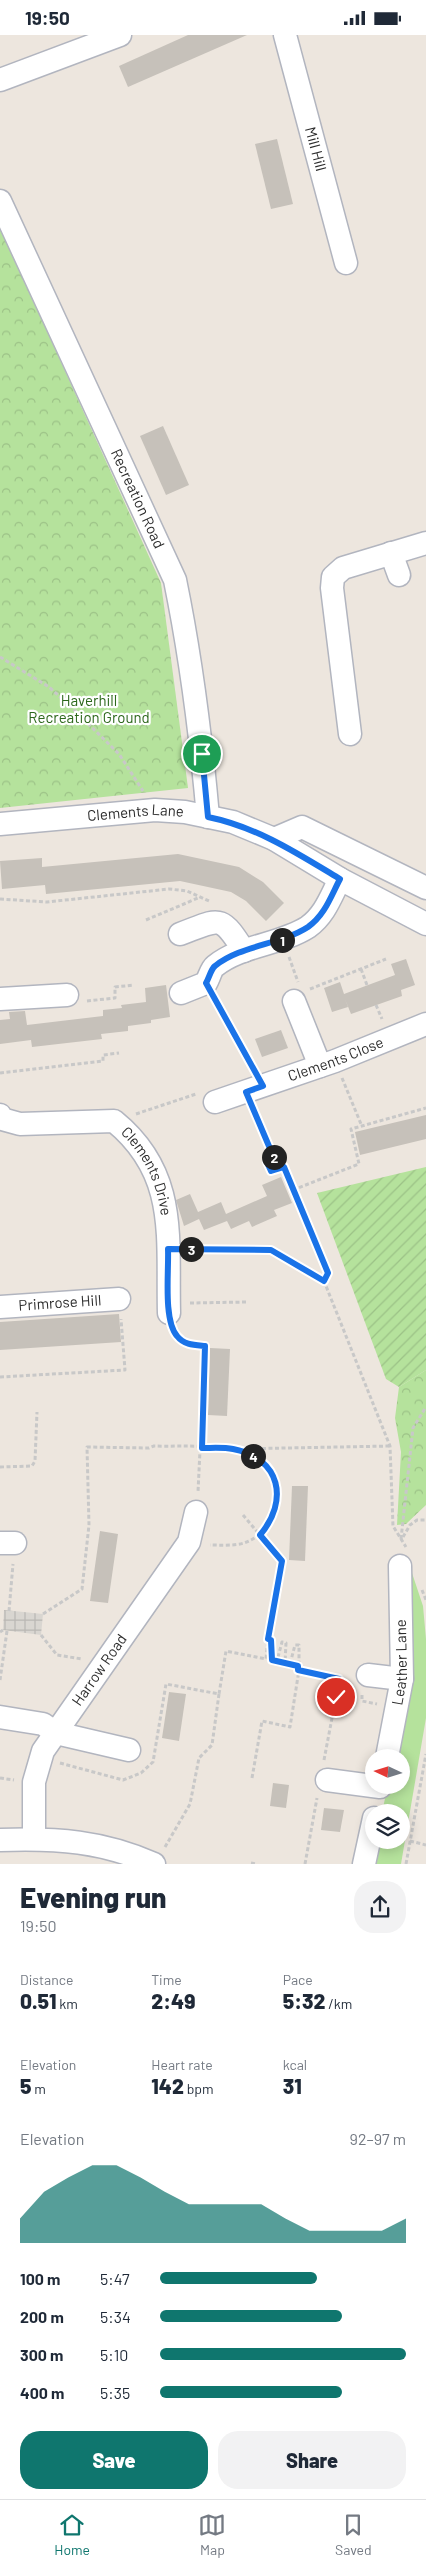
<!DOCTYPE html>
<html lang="en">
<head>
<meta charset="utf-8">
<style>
	:root { --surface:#fff; --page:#f2f2f3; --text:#1f2937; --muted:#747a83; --line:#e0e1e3; --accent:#0f766e }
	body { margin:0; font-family:Barlow,sans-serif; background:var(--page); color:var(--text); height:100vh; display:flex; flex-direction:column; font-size:19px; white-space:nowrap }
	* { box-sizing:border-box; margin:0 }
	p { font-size:16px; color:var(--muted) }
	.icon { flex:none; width:28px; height:28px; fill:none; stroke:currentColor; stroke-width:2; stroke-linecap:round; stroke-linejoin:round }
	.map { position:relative; height:1829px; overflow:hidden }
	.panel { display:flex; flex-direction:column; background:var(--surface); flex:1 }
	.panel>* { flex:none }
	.needle { width:32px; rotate:274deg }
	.fabs { position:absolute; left:365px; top:1714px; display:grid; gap:10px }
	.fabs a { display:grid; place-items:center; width:45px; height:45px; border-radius:50%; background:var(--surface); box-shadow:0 2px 12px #0003; font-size:25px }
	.pin { position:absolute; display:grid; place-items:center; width:42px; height:42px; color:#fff; margin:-21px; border:2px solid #fff; border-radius:50%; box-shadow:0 1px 5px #0007 }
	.km { position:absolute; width:25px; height:25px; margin:-12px; border-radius:50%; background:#222; color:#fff; font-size:14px; line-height:25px; text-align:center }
	.round { display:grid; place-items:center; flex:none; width:52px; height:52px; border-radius:20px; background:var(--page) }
	.head { display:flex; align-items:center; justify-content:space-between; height:85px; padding:0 20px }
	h1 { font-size:28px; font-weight:800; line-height:38px }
	.figures { display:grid; grid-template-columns:repeat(3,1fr); gap:8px; height:85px; padding:5px 20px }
	.figures div { display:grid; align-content:center }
	.figures b { font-size:21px; font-weight:800 }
	.figures small { font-size:14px; font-weight:400 }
	.figures p { font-size:14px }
	.chart { height:140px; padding:10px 20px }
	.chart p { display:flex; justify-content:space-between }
	.chart svg { width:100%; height:90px; margin-top:5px; fill:var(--accent); opacity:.7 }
	.cta { display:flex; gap:10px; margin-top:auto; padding:10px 20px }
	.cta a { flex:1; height:58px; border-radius:20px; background:var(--accent); color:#fff; font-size:20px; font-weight:800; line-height:58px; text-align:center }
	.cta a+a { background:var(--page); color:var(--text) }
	ul { padding:0 20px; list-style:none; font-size:16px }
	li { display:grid; grid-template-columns:80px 60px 1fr; align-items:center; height:38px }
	li i { height:12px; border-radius:6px; background:var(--accent) }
	.status { display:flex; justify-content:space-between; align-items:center; height:35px; padding:0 25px; background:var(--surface); direction:ltr }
	.status svg { height:14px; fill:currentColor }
	.dock { display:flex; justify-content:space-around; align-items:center; height:70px; border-top:1px solid var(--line); background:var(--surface); font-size:14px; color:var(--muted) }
	.dock a { display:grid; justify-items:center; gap:2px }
	.dock .on { color:var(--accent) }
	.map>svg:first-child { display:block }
	.grass { fill:#b5e29c }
	.park { fill:url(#park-crowns) }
	.garden { fill:url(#garden-furrows) }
	.plaza { fill:url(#plaza-grid) }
	.building { fill:#c6c1ba }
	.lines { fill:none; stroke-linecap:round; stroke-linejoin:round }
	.minor-casing { stroke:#b2b5bf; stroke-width:25 }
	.path { stroke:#c8c8c8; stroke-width:3; stroke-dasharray:4 2.5; stroke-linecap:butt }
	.minor { stroke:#fff; stroke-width:22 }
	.route-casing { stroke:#fff; stroke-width:10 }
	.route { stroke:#1a73e8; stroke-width:6 }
	.labels { text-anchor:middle; stroke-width:4.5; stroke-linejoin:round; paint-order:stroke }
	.street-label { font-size:15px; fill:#2c2c2c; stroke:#fff }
	.park-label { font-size:15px; fill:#2d681c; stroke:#fff }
</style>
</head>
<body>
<div class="status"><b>19:50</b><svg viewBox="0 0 49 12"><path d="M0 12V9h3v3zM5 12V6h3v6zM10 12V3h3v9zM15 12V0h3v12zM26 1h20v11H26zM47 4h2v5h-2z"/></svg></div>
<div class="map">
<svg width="426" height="1829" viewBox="0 0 426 1829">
	<defs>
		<pattern id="park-crowns" width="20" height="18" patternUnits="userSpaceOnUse" patternTransform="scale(1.25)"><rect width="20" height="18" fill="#b5e29c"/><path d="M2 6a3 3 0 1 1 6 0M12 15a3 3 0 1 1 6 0" fill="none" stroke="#9cc287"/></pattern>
		<pattern id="garden-furrows" width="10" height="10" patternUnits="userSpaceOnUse" patternTransform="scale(1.25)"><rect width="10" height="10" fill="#b5e29c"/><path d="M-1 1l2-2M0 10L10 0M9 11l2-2" fill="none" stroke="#9cc287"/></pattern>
		<pattern id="plaza-grid" width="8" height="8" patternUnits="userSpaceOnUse" patternTransform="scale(1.25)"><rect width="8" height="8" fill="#d9d6d1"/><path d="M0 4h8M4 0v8" fill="none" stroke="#bab8b4"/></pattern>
	</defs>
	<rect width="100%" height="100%" fill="#ede6de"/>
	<!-- grass -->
	<path class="grass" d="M 411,1535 L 423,1571 L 426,1604 L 426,1683 L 401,1829 L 371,1829 L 376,1805 L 401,1805 L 401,1778 L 382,1777 L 388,1750 L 401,1750 L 401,1722 L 394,1722 L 406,1539 Z"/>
	<!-- park -->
	<g class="park">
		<path d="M 0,192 L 161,548 L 188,753 L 0,773 Z"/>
		<path d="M 426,1335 L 426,1470 L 406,1489 L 397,1490 L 401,1417 L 395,1383 L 399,1352 Z"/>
	</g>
	<!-- garden -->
	<path class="garden" d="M 426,1132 L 426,1335 L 399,1352 L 386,1344 L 317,1158 Z"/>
	<!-- plaza -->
	<path class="plaza" d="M 4,1575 L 43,1579 L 41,1600 L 3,1595 Z"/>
	<!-- building -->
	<g class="building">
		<path d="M 188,0 L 247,0 L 128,52 L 119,31 Z"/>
		<path d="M 277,104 L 293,169 L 271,174 L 255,109 Z"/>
		<path d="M 163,391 L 189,450 L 166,460 L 140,401 Z"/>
		<path d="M 178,819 L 239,832 L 263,847 L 284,868 L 266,886 L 246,866 L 231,857 L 180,846 L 46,859 L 45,850 L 2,854 L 0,826 L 42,823 L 42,832 Z"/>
		<path d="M 406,924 L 415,950 L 401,955 L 402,961 L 351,979 L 345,964 L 348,972 L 332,977 L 324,953 L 340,947 L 344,959 L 395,940 L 391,929 Z"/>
		<path d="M 166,950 L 170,982 L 151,985 L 151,988 L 128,991 L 128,996 L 101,999 L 102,1004 L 32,1012 L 31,1005 L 0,1009 L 0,985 L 10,984 L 9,977 L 25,976 L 27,990 L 103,981 L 103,975 L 122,973 L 121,970 L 146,967 L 145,953 Z"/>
		<path d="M 281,995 L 288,1013 L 262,1022 L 255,1004 Z"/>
		<path d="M 426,1080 L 426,1104 L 360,1120 L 355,1097 Z"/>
		<path d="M 281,1142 L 292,1168 L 274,1175 L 277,1181 L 252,1192 L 249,1186 L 231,1194 L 227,1186 L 204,1195 L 199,1184 L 184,1191 L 176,1165 L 190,1159 L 198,1177 L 221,1167 L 226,1179 L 267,1161 L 262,1150 Z"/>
		<path d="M 119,1279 L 121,1307 L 0,1315 L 0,1287 Z"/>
		<path d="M 210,1313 L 230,1314 L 227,1381 L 208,1380 Z"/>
		<path d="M 292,1451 L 308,1451 L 305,1526 L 289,1525 Z"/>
		<path d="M 100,1496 L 118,1499 L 108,1568 L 90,1566 Z"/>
		<path d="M 169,1657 L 186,1659 L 179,1706 L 162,1703 Z"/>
		<path d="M 273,1748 L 289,1750 L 286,1773 L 270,1771 Z"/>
		<path d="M 324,1773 L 344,1775 L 340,1797 L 321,1795 Z"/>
	</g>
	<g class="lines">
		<defs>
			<g id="minor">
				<path id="s1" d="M 285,0 L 346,228"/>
				<path d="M 0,45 L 120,0"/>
				<path id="s2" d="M 0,166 L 175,545 C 191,623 201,702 208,782"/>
				<path d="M 391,518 L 399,540"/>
				<path d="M 350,699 L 332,553 L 333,542 L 343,533 L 426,508"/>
				<path id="s3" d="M 0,789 L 155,775 L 185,777 L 233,787 L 274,804 L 340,844 L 426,889"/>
				<path d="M 274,804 L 302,792 L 426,853"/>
				<path d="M 180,899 C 220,884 220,878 244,916"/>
				<path d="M 181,958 L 206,948 C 209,943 211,934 215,931 C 241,910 280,910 308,892 C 325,880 331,861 340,844"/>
				<path d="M 0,964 L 67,960"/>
				<path d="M 294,966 L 320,1031"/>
				<path id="s4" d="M 215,1067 L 335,1026 L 426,989"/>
				<path id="s5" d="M 0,1080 L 2,1084 L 20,1089 L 114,1086 C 179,1139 167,1203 169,1278"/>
				<path id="s6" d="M 0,1272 L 119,1264"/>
				<path d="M 0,1508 L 15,1508"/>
				<path d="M 368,1640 L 402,1644"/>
				<path d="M 0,1682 L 43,1689 L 56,1698 L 129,1715"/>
				<path id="s7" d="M 387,1722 L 402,1644 L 400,1531"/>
				<path d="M 327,1745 L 380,1752"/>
				<path id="s8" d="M 34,1804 L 34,1747 L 43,1716 L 189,1507 L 196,1477"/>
				<path d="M 0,1805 C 57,1803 102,1806 154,1829"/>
				<path d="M 364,1829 L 374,1783"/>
			</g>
		</defs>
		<!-- minor casing -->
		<use href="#minor" class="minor-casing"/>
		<!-- path -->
		<g class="path">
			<path d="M 0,622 L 49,652 L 69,670 L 119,719 L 143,756"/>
			<path d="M 0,864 L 47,867 L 169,854 L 187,856 L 209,866"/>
			<path d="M 146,885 L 198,863"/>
			<path d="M 289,922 L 298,947"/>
			<path d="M 361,934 L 367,950"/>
			<path d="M 310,954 L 386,924"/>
			<path d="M 87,966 L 115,963 L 115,952 L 134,950"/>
			<path d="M 216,966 L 253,1033"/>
			<path d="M 376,970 L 382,984"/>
			<path d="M 0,1038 L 103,1026 L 103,1020 L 119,1018"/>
			<path d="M 342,1043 L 361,1089"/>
			<path d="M 254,1076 L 274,1123 L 267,1127 L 271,1136 L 284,1132 L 328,1237 L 324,1246"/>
			<path d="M 136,1079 L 196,1059"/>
			<path d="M 293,1155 L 359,1129 L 351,1094 L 426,1073"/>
			<path d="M 189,1214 L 271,1215 L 324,1246 L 390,1411 L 393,1491 L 406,1512"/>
			<path d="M 190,1268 L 248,1267"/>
			<path d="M 175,1298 L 189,1310 L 205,1311 L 198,1457"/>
			<path d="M 0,1342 L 125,1335 L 121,1284"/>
			<path d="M 236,1414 L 390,1411"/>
			<path d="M 0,1432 L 32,1431 L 35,1426 L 37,1377"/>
			<path d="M 243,1480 L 282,1526 L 268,1604"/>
			<path d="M 403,1502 L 410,1490 L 417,1485 L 426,1485"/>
			<path d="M 401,1504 L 413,1393 L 426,1372"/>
			<path d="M 422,1555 L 426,1565"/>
			<path d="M 9,1576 L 13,1529"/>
			<path d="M 43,1579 L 82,1554 L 89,1490 L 87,1412 L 149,1413 L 154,1411 C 183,1412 235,1407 259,1425 C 290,1448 279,1496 244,1508 C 234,1511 220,1510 210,1510"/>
			<path d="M 0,1597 L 3,1595"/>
			<path d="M 41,1600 L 57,1620 L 82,1624"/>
			<path d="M 0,1645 L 7,1596"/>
			<path d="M 351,1652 L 350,1664 L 353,1665 L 356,1655"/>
			<path d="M 362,1660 L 362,1666 L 377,1669"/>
			<path d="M 324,1725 L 336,1662"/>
			<path d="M 60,1728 L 123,1745 L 141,1738 L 153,1727 L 166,1649 L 219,1659 L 226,1616 L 266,1624 L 268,1604 L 271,1605 L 272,1625 L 277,1626 L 282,1607 L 286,1608 L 285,1628 L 290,1629 L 295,1610 L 299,1610 L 299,1635 L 339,1644 L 336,1662 L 340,1662 L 348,1645"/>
			<path d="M 0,1743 L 14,1745"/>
			<path d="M 252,1743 L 262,1686 L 290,1692 L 299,1635"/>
			<path d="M 410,1806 L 426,1810"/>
			<path d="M 165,1812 L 190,1769 L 199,1723 L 212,1710 L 219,1659"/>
			<path d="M 251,1828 L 257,1829"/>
			<path d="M 305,1829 L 317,1763"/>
			<path d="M 406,1829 L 426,1719"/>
		</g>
		<!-- minor -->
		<use href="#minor" class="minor"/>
	</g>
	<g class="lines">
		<defs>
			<path id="route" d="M 202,719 L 208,782 C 257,792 297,818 340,844 C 331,861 325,880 308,892 C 280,910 241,910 215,931 C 211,934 209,943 206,948 L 263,1051 L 246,1057 L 274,1123 L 267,1127 L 271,1136 L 284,1132 L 328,1238 L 324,1246 L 271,1215 L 168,1214 C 169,1235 163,1285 177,1301 C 184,1310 194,1310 205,1311 L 202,1413 C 212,1413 223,1412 233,1414 C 281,1423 289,1466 260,1500 L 282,1526 L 268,1604 L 271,1605 L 272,1625 L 298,1631 L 298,1635 L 339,1644 L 336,1662"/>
		</defs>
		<!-- route casing -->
		<use href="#route" class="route-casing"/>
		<!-- route -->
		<use href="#route" class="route"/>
	</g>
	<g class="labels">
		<!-- street labels -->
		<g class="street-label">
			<text dy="5" stroke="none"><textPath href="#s1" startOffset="118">Mill Hill</textPath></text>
			<text dy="5" stroke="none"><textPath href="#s2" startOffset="328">Recreation Road</textPath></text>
			<text dy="5" stroke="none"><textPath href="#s3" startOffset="136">Clements Lane</textPath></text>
			<text dy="5" stroke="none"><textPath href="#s4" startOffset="128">Clements Close</textPath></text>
			<text dy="5" stroke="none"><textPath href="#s5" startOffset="179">Clements Drive</textPath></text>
			<text dy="5" stroke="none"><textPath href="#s6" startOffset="60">Primrose Hill</textPath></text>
			<text dy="5" stroke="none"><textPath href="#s7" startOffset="96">Leather Lane</textPath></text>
			<text dy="5" stroke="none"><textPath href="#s8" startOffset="188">Harrow Road</textPath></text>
		</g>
		<!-- park labels -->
		<g class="park-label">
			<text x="89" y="671">Haverhill<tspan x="89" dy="17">Recreation Ground</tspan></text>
		</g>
	</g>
</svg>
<div class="fabs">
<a><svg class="needle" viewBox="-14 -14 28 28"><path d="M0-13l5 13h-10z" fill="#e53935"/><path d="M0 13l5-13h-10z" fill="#747a83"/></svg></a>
<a><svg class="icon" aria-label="layers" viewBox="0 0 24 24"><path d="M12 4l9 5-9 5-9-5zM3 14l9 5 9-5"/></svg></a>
</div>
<div class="pin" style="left:202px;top:719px;background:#1e9e55"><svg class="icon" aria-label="arrive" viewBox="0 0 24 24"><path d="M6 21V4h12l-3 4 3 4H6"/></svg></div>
<div class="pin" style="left:336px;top:1662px;background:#d93025"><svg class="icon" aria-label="check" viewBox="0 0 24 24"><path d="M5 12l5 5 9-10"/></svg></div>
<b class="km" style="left:282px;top:905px">1</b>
<b class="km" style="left:274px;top:1122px">2</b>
<b class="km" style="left:191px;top:1214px">3</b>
<b class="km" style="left:253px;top:1421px">4</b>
</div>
<section class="panel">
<div class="head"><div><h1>Evening run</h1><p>19:50</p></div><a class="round"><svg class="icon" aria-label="share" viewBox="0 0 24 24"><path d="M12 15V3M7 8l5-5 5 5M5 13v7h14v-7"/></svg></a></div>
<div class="figures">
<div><p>Distance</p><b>0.51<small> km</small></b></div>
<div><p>Time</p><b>2:49</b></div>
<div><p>Pace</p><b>5:32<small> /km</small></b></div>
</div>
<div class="figures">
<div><p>Elevation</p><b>5<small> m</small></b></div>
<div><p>Heart rate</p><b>142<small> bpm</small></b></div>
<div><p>kcal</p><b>31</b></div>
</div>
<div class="chart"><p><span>Elevation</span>92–97 m</p>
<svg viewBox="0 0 160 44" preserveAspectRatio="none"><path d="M0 44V32L10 19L20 12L30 6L40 6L50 12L60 19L70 25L80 25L90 25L100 25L110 32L120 38L130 38L140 38L150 38L160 32V44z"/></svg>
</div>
<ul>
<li><b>100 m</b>5:47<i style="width:64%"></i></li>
<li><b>200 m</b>5:34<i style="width:74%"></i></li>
<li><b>300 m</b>5:10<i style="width:100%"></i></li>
<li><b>400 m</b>5:35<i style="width:74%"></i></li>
</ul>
<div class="cta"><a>Save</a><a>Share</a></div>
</section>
<nav class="dock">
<a class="on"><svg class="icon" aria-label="home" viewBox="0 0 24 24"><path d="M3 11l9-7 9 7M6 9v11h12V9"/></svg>Home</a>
<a><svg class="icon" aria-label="map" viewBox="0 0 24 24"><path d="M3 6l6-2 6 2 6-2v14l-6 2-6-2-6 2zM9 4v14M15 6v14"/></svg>Map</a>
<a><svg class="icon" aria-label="saved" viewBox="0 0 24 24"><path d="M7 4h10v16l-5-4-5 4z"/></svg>Saved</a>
</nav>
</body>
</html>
